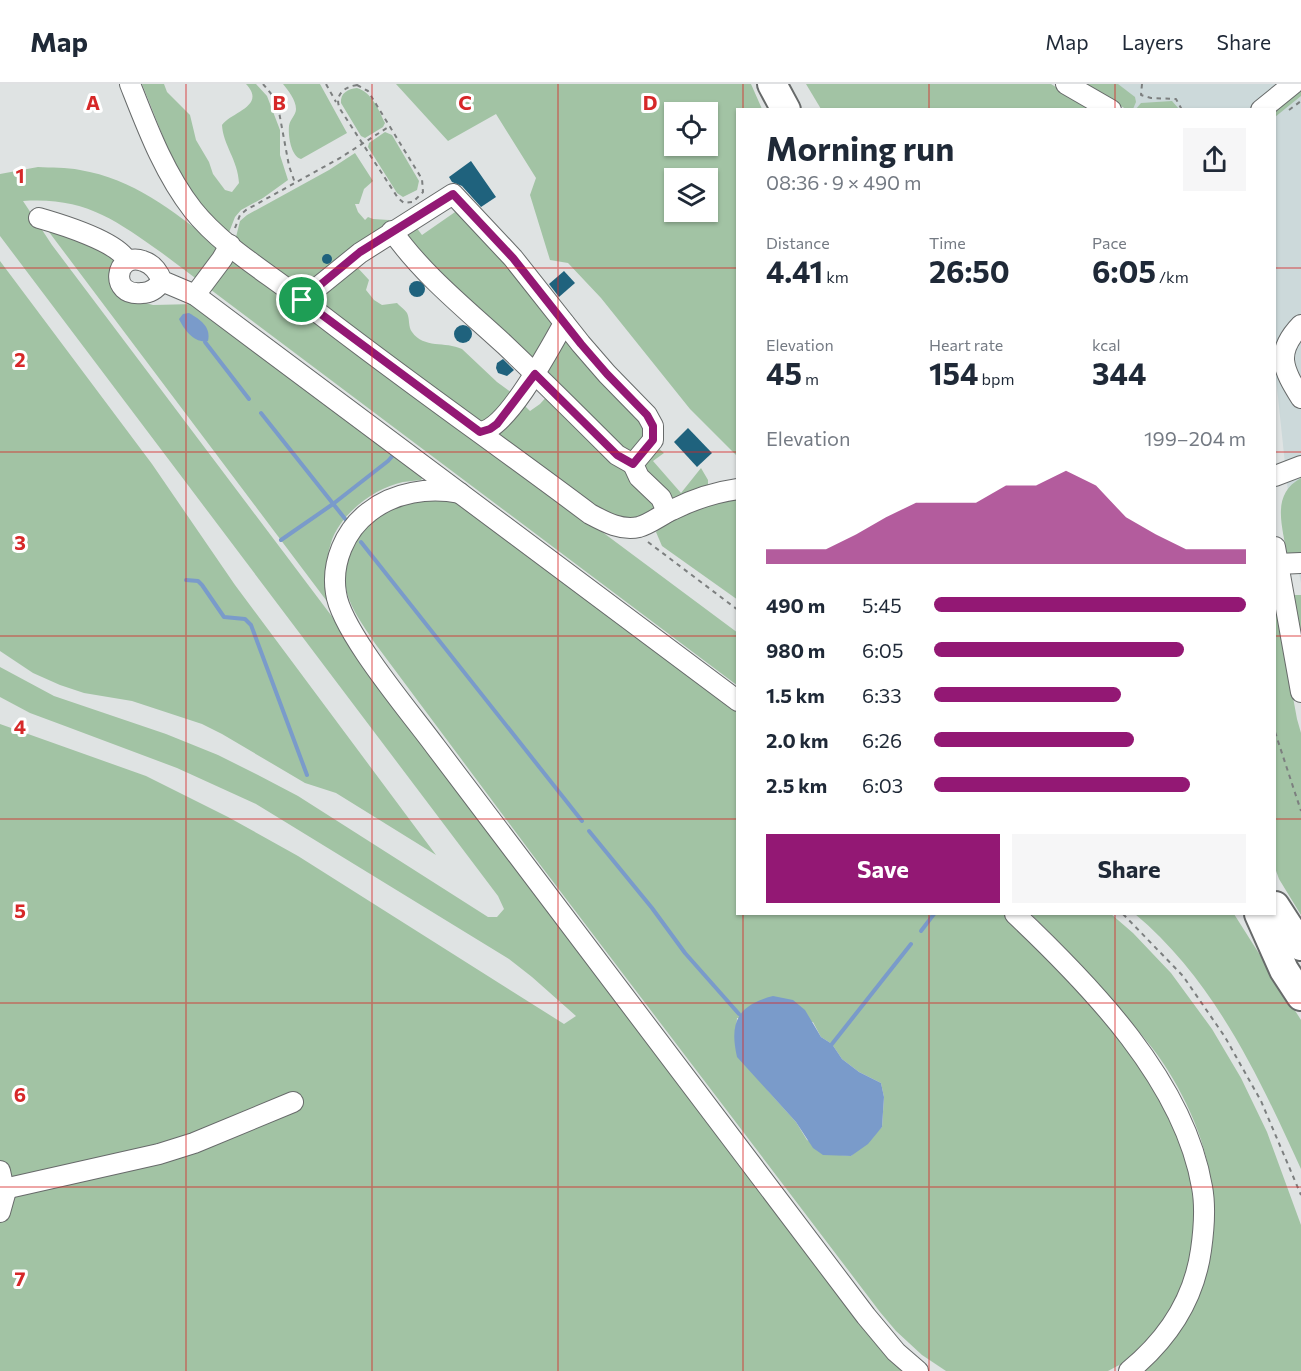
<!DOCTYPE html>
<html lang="en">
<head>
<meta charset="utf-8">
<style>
	:root { --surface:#fff; --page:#f6f6f7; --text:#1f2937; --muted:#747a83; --line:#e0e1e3; --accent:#931874 }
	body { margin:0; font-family:Commissioner,sans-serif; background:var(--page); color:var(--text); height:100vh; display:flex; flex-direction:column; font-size:22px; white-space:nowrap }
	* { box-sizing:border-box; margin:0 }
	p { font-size:20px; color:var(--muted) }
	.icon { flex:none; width:33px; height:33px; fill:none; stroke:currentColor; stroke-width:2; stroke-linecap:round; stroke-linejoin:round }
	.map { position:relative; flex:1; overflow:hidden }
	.panel { position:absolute; left:736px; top:24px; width:540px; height:807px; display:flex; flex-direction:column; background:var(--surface); border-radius:0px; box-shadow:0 2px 4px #0004 }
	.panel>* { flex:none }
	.buttons { position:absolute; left:664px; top:18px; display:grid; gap:12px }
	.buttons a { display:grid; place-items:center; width:54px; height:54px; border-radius:0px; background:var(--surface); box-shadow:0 2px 4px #0004; font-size:30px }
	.pin { position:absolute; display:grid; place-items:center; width:51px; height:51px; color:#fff; margin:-26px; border:3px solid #fff; border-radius:50%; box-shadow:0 2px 6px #0007 }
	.round { display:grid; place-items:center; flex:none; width:63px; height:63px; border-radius:0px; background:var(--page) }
	.summary { display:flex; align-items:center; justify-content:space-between; height:102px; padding:0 30px }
	h1 { font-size:33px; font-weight:700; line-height:45px }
	.stats { display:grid; grid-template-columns:repeat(3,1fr); gap:9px; height:102px; padding:6px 30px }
	.stats div { display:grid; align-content:center }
	.stats b { font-size:30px; font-weight:700 }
	.stats small { font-size:16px; font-weight:400 }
	.stats p { font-size:16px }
	.chart { height:168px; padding:12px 30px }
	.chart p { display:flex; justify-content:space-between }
	.chart svg { width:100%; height:108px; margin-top:6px; fill:var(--accent); opacity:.7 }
	.action { display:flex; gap:12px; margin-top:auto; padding:12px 30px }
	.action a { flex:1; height:69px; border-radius:0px; background:var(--accent); color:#fff; font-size:24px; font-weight:700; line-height:69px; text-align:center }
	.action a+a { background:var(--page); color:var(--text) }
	ul { padding:0 30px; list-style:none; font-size:20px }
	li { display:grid; grid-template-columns:96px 72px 1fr; align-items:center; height:45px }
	li i { height:15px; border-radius:8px; background:var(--accent) }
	header { display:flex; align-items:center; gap:36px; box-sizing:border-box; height:84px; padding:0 30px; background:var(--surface); border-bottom:2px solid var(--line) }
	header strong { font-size:28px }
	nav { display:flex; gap:33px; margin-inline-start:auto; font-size:21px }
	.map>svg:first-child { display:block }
	.built { fill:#ccd9da }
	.green { fill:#a2c3a4; fill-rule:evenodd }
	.water { fill:#7a9bca }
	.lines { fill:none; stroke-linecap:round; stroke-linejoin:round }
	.stream { stroke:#7a9bca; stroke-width:4 }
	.building { fill:#1f627d }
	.minor-casing { stroke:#676a6a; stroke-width:22 }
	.highway-casing { stroke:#676a6a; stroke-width:32 }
	.path { stroke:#7c7f7f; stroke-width:2; stroke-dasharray:4.5 4.5; stroke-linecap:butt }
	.minor { stroke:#fff; stroke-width:20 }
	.highway { stroke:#fff; stroke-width:28 }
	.route-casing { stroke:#fff; stroke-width:12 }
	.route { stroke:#931874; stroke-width:8 }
	.grid { fill:none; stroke:#d62828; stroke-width:1.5; stroke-opacity:0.55 }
	.grid-label { font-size:20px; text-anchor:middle; font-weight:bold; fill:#d62828; stroke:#fff; stroke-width:6; stroke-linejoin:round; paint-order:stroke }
</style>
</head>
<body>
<header>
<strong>Map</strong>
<nav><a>Map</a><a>Layers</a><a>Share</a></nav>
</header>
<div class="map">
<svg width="1301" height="1287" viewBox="0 0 1301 1287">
	<rect width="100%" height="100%" fill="#dfe3e3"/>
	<!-- built -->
	<path class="built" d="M 1091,0 L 1301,0 L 1301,499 L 1294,465 L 1275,285 L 1275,26 L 1135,25 Z"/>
	<!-- green -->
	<g class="green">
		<path d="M 142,0 L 164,0 L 167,8 L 190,31 L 196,56 L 209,78 L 213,90 L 225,106 L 232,108 L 239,99 C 238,76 223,61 222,41 C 231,28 267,22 246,0 L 256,0 L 267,12 L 280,46 L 280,71 L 288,96 L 263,114 L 241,126 L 235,133 L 228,151 L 195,113 L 186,98 L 168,65 Z"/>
		<path d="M 283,0 L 320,0 L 347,49 L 301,75 C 291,72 288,52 289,42 C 290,35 296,31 296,25 C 296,16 288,6 283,0 Z"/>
		<path d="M 396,0 L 751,0 L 762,25 L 738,26 L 738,373 L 690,325 L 601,214 L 568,179 L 550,176 L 530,111 L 536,94 L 496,30 L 448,57 ZM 675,28 L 708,28 L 708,62 L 675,62 ZM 675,94 L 708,94 L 708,128 L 675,128 Z"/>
		<path d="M 806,0 L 1051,0 L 1092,25 L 821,25 Z"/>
		<path d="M 1080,0 L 1118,0 L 1135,13 L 1136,18 L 1133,25 L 1126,25 Z"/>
		<path d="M 357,4 C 372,8 379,27 385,39 L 383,43 L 365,54 L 361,52 L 341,19 C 340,9 348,5 357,4 Z"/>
		<path d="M 1301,4 L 1301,12 L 1275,33 L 1275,26 Z"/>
		<path d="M 1172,17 L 1179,25 L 1136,25 L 1141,19 Z"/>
		<path d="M 385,48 L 392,51 L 419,97 L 417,106 L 403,113 L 397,109 L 368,63 L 369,59 Z"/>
		<path d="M 355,69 L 373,97 L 364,105 L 359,120 L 355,120 L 358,128 L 365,136 L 368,133 L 373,135 L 389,136 L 390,138 L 302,204 L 295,202 L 235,157 L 240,137 L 247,131 L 329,86 Z"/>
		<path d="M 38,83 C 51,84 66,83 80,86 C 133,95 172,126 214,159 L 738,549 L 738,602 L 162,169 C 114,135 84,113 23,117 L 52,161 L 422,652 L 911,1287 L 0,1287 L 0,640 L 146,692 L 228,733 L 298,772 L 564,940 L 576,932 L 532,893 L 509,875 L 256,720 L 177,684 L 65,642 L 30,629 L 0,613 L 0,583 L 54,612 L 166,650 L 218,671 L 258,691 L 298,712 L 488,833 L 497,833 L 504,825 L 498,812 L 0,152 L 0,90 Z"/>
		<path d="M 458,126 L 557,239 L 534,282 L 408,157 L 406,148 L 416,143 L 422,151 Z"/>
		<path d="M 53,143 L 121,175 L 112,191 L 111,203 L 122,213 L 153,221 L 195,220 L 424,392 L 421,396 C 415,397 409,397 403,398 C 374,404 339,431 331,459 C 324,480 326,499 329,520 L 49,148 Z"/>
		<path d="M 0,177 L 152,380 L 235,501 L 436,771 L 336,709 L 305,699 L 222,650 L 202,640 L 132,617 L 84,609 L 60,601 L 33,589 L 0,567 Z"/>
		<path d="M 357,183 L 369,196 L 366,206 L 374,216 L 382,221 L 397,219 C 400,222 405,226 407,229 C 410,235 408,243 412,248 C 424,265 445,257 462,265 L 497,298 L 515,311 L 482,342 L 318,217 L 318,214 Z"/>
		<path d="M 562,250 L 641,335 L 647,350 L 629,371 L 542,286 Z"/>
		<path d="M 549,310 L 613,372 L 654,421 L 654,426 L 628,440 L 595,428 L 495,348 L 520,317 L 530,327 L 540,320 Z"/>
		<path d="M 658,364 L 664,369 L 653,377 L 681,409 L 701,384 L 708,396 L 708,403 L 682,416 L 671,415 L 641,384 Z"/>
		<path d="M 1301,394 L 1301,472 L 1287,471 C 1283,443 1270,411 1301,394 Z"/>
		<path d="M 452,411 L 738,621 L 738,830 L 1008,830 L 1104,931 L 1164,1020 L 1181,1056 L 1190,1094 L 1196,1135 L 1191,1184 L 1167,1235 L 1140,1266 L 1123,1279 L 1108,1287 L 946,1287 L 922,1271 L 896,1247 L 880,1228 L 532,770 L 374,558 C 364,542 352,527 347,509 C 338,471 368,426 406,417 C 421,414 437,413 452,411 ZM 737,934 L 813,938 L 821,953 L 832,960 L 842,975 L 859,988 L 881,999 L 884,1013 L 882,1043 L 851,1072 L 840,1071 L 807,1056 L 796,1038 L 769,1008 L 735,962 Z"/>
		<path d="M 738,411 L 738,516 L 662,462 L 656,448 L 668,436 Z"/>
		<path d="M 1293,511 L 1301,511 L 1301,564 Z"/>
		<path d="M 1275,516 L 1297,635 L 1301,649 L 1301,831 L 1279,795 L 1275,784 Z"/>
		<path d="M 1031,830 L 1111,830 L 1133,849 L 1171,889 L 1212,945 L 1241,994 L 1267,1048 L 1301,1141 L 1301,1287 L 1141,1287 L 1202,1203 C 1229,1128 1208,1050 1167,985 C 1154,964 1137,946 1121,927 C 1093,893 1063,861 1031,830 Z"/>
		<path d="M 1135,830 L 1234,830 L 1301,936 L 1301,1085 C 1259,993 1214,896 1135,830 Z"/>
	</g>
	<!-- water -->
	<g class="water">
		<path d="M 189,229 C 201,236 211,243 208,257 C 195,260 184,246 179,235 L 183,230 Z"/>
		<path d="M 773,912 L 793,916 L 805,926 L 821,953 L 832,960 L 842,975 L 859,988 L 881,999 L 884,1013 L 882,1043 L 868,1060 L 851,1072 L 823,1071 L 813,1064 L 796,1038 L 737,973 C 729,938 738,921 773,912 Z"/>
	</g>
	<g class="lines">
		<!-- stream -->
		<g class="stream">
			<path d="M 205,258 L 249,315"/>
			<path d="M 261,329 L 346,436"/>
			<path d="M 281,456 L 333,420 L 388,377 L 395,369"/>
			<path d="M 361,458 L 582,737"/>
			<path d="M 186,496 L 198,497 L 202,501 L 224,533 L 245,535 L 251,541 L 307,691"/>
			<path d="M 589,747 L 652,824 L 685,869 L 739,930"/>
			<path d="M 921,847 L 934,830"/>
			<path d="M 832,960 L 911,860"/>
		</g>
	</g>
	<!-- building -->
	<g class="building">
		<path d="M 471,77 L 496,113 L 481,123 L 462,102 L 452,98 L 449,93 Z"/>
		<circle cx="327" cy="175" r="5"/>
		<path d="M 564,187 L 575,199 L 559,213 L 549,200 Z"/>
		<circle cx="417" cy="205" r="8"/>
		<circle cx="463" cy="250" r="9"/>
		<path d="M 503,275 L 514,286 L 507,292 L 498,289 L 496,284 L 497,279 Z"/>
		<path d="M 688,344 L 712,369 L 697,383 L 674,358 Z"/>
	</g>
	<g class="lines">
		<defs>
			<g id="minor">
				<path d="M 130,0 C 147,43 164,89 193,126 C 221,161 263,186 298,213 C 393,288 493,357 590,430 C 605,438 621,447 639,443 C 650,440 661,431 672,426 C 692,416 716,408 738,405"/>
				<path d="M 1066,0 L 1111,26"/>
				<path d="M 1261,26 L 1293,0"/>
				<path d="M 39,134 C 60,140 119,158 127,177"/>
				<path d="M 392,147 C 423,191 466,225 505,261 C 543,297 580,334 617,371 L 633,380"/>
				<path d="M 162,197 C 157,204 151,209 142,209 C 108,213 115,167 143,177 C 153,180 158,187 162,197 L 195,211 L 223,232 L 738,617"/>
				<path d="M 195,211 L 222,175 L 230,161"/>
				<path d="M 302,216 L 360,169 L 453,110 L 513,174 L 581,260 L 607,290 L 647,331 L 653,342 L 653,356 L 633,380 L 639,393 L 661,414 L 667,428"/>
				<path d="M 1301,241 C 1274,269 1283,285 1301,314"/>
				<path d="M 480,348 C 507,345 550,264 564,239"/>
				<path d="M 1275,392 L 1301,382"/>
				<path d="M 460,409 C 429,403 394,408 369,428 C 345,446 331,479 336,509 C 341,547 410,628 435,662 L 866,1232 L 896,1268 L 918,1287"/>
				<path d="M 1275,463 L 1301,608"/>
				<path d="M 1277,480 L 1301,479"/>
				<path d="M 1015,830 C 1090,901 1184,997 1202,1103 C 1206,1124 1204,1145 1201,1166 C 1194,1216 1168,1255 1129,1287"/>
				<path d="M 0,1087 L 5,1110 L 0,1128"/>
				<path d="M 4,1105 L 159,1070 L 194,1059 L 293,1018"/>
			</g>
			<g id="highway">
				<path d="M 772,0 L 786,26"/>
				<path d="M 1275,822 L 1301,862"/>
				<path d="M 1259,830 L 1284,886 L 1301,912"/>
			</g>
		</defs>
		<!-- minor casing -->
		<use href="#minor" class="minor-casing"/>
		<!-- highway casing -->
		<use href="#highway" class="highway-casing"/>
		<!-- path -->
		<g class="path">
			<path d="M 263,0 L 277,17 L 289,82 L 295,99"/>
			<path d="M 326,0 L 336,18"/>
			<path d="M 1142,0 L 1141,11 L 1151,14 L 1176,15 L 1182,26"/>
			<path d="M 357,1 L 368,7 L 422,95 L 423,108 L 413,118 L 404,119 L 398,114 L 340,25 C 334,12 343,3 357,1 Z"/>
			<path d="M 1289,26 L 1301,17"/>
			<path d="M 235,144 L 240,131 L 246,126 L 340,74 L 390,42"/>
			<path d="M 648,458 L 738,526"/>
			<path d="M 1275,648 L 1301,727"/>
			<path d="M 1123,830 L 1183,892 L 1225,953 L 1261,1017 L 1301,1111"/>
		</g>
		<!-- minor -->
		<use href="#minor" class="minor"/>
		<!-- highway -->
		<use href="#highway" class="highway"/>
	</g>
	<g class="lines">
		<defs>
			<path id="route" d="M 453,110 L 513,174 L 581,260 L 607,290 L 647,331 L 653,342 L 653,356 L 633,380 L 617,371 L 535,290 L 497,340 L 490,345 L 480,348 L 302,216 L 360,168 Z"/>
		</defs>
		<!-- route casing -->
		<use href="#route" class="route-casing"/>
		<!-- route -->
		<use href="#route" class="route"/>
	</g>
	<!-- grid -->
	<path class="grid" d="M 186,0 L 186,1287M 372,0 L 372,1287M 558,0 L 558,1287M 743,0 L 743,26M 929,0 L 929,26M 1115,0 L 1115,26M 0,184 L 738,184M 1275,184 L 1301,184M 0,368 L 738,368M 1275,368 L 1301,368M 0,552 L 738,552M 1275,552 L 1301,552M 0,735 L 738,735M 1275,735 L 1301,735M 743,830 L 743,1287M 929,830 L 929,1287M 1115,830 L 1115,1287M 0,919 L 1301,919M 0,1103 L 1301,1103"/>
	<g class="grid-label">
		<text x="93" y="26">A</text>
		<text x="279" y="26">B</text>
		<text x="465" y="26">C</text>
		<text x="650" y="26">D</text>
		<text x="20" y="99">1</text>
		<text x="20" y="283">2</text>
		<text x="20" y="466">3</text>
		<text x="20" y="650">4</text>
		<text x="20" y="834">5</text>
		<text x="20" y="1018">6</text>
		<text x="20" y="1202">7</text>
	</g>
</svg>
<div class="buttons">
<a><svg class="icon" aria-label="locate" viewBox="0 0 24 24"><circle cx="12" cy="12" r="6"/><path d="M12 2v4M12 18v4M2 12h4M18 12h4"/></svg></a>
<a><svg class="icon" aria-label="layers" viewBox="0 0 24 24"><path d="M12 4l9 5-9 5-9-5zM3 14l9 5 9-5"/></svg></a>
</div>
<div class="pin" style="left:302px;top:216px;background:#1e9e55"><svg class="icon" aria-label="arrive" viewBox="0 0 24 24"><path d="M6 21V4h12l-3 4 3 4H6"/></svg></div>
<section class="panel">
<div class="summary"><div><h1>Morning run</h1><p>08:36 · 9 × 490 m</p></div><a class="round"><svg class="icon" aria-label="share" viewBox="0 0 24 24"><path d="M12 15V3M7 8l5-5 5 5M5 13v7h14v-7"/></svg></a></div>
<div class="stats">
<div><p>Distance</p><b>4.41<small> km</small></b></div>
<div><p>Time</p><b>26:50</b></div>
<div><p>Pace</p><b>6:05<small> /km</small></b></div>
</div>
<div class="stats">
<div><p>Elevation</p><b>45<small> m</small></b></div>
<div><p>Heart rate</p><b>154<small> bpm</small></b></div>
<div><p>kcal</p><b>344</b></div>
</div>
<div class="chart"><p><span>Elevation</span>199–204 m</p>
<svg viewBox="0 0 160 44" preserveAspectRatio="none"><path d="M0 44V38L10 38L20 38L30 32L40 25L50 19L60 19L70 19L80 12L90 12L100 6L110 12L120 25L130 32L140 38L150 38L160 38V44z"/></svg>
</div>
<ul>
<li><b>490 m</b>5:45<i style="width:100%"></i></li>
<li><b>980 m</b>6:05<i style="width:80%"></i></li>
<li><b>1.5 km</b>6:33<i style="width:60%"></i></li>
<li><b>2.0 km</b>6:26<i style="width:64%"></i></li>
<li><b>2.5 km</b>6:03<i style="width:82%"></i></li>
</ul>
<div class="action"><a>Save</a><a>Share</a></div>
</section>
</div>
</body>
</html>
